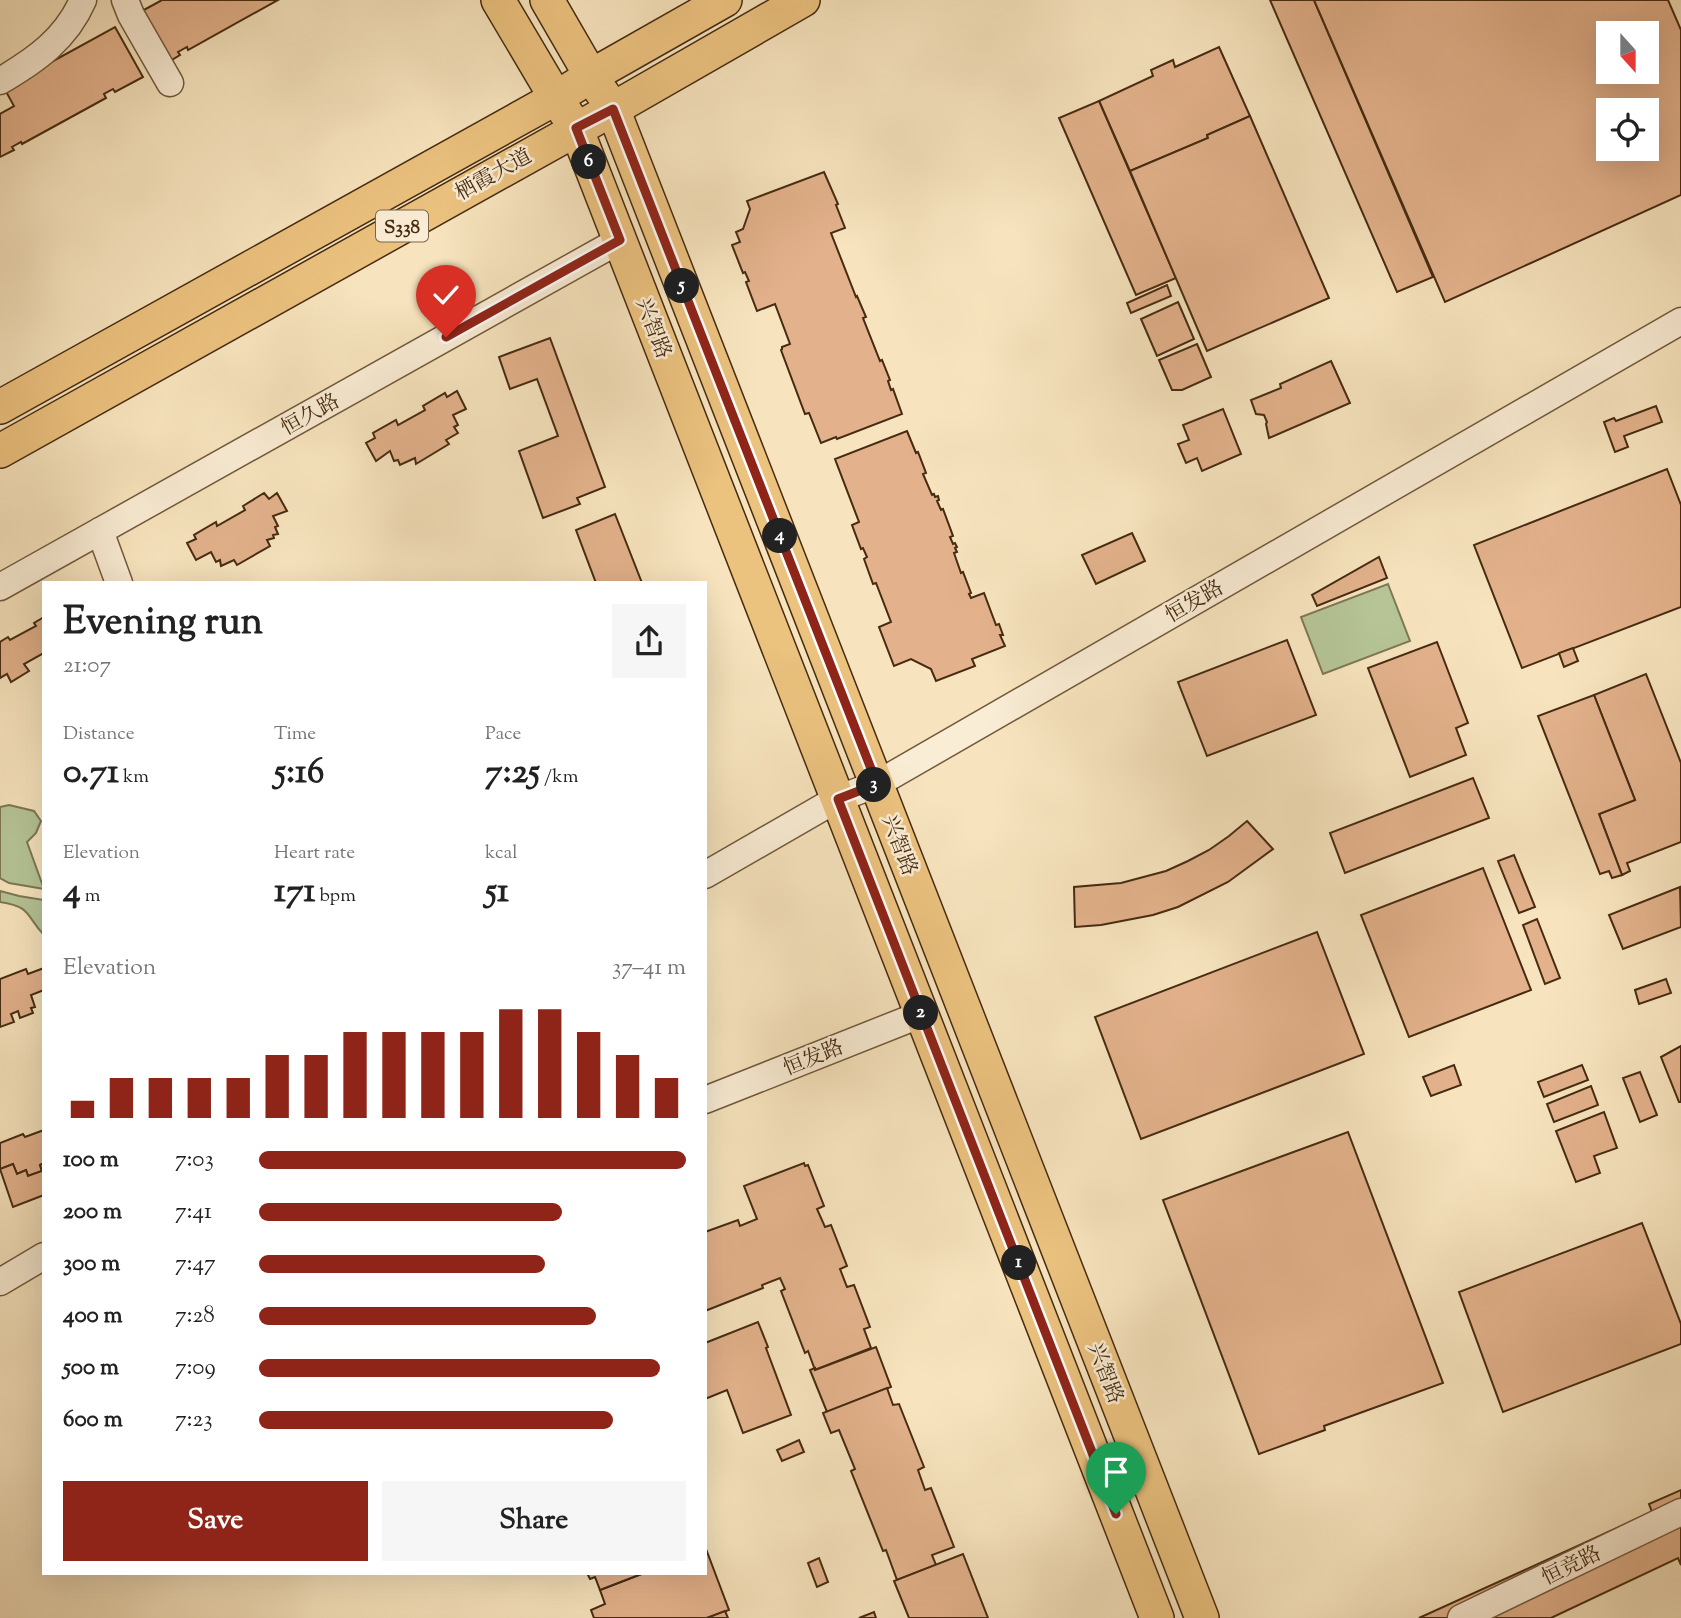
<!DOCTYPE html>
<html lang="en">
<head>
<meta charset="utf-8">
<style>
	:root { --surface:#fff; --page:#f6f6f6; --text:#222; --muted:#767676; --accent:#8f2418 }
	body { margin:0; font-family:"Sorts Mill Goudy","Noto Serif SC",serif; background:var(--page); color:var(--text); height:100vh; display:flex; flex-direction:column; font-size:26px; white-space:nowrap }
	* { box-sizing:border-box; margin:0 }
	p { font-size:23px; color:var(--muted) }
	.icon { flex:none; width:38px; height:38px; fill:none; stroke:currentColor; stroke-width:2; stroke-linecap:round; stroke-linejoin:round }
	.map { position:relative; flex:1; overflow:hidden }
	.sheet { position:absolute; left:42px; top:581px; width:665px; height:994px; display:flex; flex-direction:column; background:var(--surface); border-radius:0px; box-shadow:0 7px 28px #0002 }
	.sheet>* { flex:none }
	.needle { width:46px; rotate:159deg }
	.buttons { position:absolute; left:1596px; top:21px; display:grid; gap:14px }
	.buttons a { display:grid; place-items:center; width:63px; height:63px; border-radius:0px; background:var(--surface); box-shadow:0 7px 28px #0002; font-size:35px }
	.pin { position:absolute; display:grid; place-items:center; width:60px; height:60px; color:#fff; margin:-72px -30px; border-radius:50% 50% 50% 0; rotate:-45deg; box-shadow:0 0 7px #0007 }
	.pin .icon { rotate:45deg }
	.km { position:absolute; width:35px; height:35px; margin:-18px; border-radius:50%; background:#222; color:#fff; font-size:19px; line-height:35px; text-align:center }
	.round { display:grid; place-items:center; flex:none; width:74px; height:74px; border-radius:0px; background:var(--page) }
	.overview { display:flex; align-items:center; justify-content:space-between; height:119px; padding:0 21px }
	h1 { font-size:38px; font-weight:800; line-height:52px }
	.figures { display:grid; grid-template-columns:repeat(3,1fr); gap:10px; height:119px; padding:7px 21px }
	.figures div { display:grid; align-content:center }
	.figures b { font-size:35px; font-weight:800 }
	.figures small { font-size:19px; font-weight:400 }
	.figures p { font-size:19px }
	.chart { height:196px; padding:14px 21px }
	.chart p { display:flex; justify-content:space-between }
	.chart svg { width:100%; height:126px; margin-top:7px; stroke:var(--accent); stroke-width:6 }
	.button { display:flex; gap:14px; margin-top:auto; padding:14px 21px }
	.button a { flex:1; height:80px; border-radius:0px; background:var(--accent); color:#fff; font-size:28px; font-weight:800; line-height:80px; text-align:center }
	.button a+a { background:var(--page); color:var(--text) }
	ul { padding:0 21px; list-style:none; font-size:23px }
	li { display:grid; grid-template-columns:112px 84px 1fr; align-items:center; height:52px }
	li i { height:18px; border-radius:9px; background:var(--accent) }
	.map>svg:first-child { display:block }
	.green { fill:#b6c597; stroke:#7e7854; stroke-width:2 }
	.building { fill:#e3b28c; stroke:#462b11; stroke-width:2; fill-rule:evenodd }
	.lines { fill:none; stroke-linecap:round; stroke-linejoin:round }
	.minor-casing { stroke:#72593c; stroke-width:29 }
	.major-casing { stroke:#462b11; stroke-width:36 }
	.minor { stroke:#faedd5; stroke-width:26 }
	.major { stroke:#ecc27f; stroke-width:33 }
	.route-casing { stroke:#fff; stroke-width:14 }
	.route { stroke:#8f2418; stroke-width:9 }
	.labels { text-anchor:middle; stroke-width:5; stroke-linejoin:round; paint-order:stroke }
	.shield { fill:#faedd5; stroke:#7c654c; stroke-width:2 }
	.shield-label { font-size:19px; font-weight:bold; fill:#462b11 }
	.street-label { font-size:21px; fill:#462b11; stroke:#faedd5 }
</style>
</head>
<body>
<div class="map">
<svg width="1681" height="1618" viewBox="0 0 1681 1618">
	<rect width="100%" height="100%" fill="#f7e4be"/>
	<filter id="stains"><feTurbulence type="fractalNoise" baseFrequency=".00286" numOctaves="4"/><feColorMatrix values="0 0 0 0 .2 0 0 0 0 .09 0 0 0 0 .02 0 0 0 .5 -.17"/></filter>
	<radialGradient id="worn" r=".72"><stop offset=".6" stop-color="#630" stop-opacity="0"/><stop offset="1" stop-color="#630" stop-opacity=".3"/></radialGradient>
	<!-- green -->
	<g class="green">
		<path d="M 1388,584 L 1410,641 L 1323,674 L 1301,617 Z"/>
		<path d="M 9,805 L 34,811 L 41,821 L 36,833 L 27,842 L 44,889 L 9,883 L 0,878 L 0,807 Z"/>
		<path d="M 0,891 L 19,896 L 44,900 L 44,935 C 25,915 32,907 0,902 Z"/>
	</g>
	<!-- building -->
	<g class="building">
		<path d="M 162,0 L 278,0 L 188,50 L 187,47 L 178,52 L 180,55 L 170,61 L 142,11 Z"/>
		<path d="M 1270,0 L 1314,0 L 1433,277 L 1397,292 Z"/>
		<path d="M 1314,0 L 1668,0 L 1681,30 L 1681,195 L 1445,302 ZM 1608,33 L 1647,33 L 1647,72 L 1608,72 ZM 1608,110 L 1647,110 L 1647,149 L 1608,149 Z"/>
		<path d="M 115,27 L 143,77 L 115,92 L 113,89 L 104,94 L 106,98 L 22,144 L 21,142 L 12,147 L 14,150 L 0,157 L 0,114 L 14,106 L 4,88 Z"/>
		<path d="M 1219,47 L 1250,116 L 1207,135 L 1208,138 L 1130,171 L 1099,101 L 1153,76 L 1151,70 L 1173,60 L 1175,67 Z"/>
		<path d="M 1099,101 L 1176,278 L 1136,295 L 1059,118 Z"/>
		<path d="M 1250,116 L 1329,298 L 1207,351 L 1130,171 L 1208,138 L 1207,135 Z"/>
		<path d="M 824,172 L 838,204 L 836,205 L 845,228 L 831,233 L 856,297 L 857,296 L 866,317 L 863,318 L 880,361 L 882,360 L 890,380 L 888,381 L 891,390 L 893,389 L 902,414 L 837,439 L 836,437 L 821,443 L 809,413 L 805,414 L 781,350 L 782,349 L 782,347 L 790,344 L 775,304 L 757,311 L 746,282 L 749,281 L 745,272 L 743,273 L 732,245 L 740,242 L 736,232 L 743,229 L 750,209 L 747,201 Z"/>
		<path d="M 1167,285 L 1171,296 L 1131,313 L 1127,303 Z"/>
		<path d="M 1178,302 L 1194,339 L 1157,356 L 1141,319 Z"/>
		<path d="M 550,338 L 605,487 L 577,498 L 580,504 L 543,518 L 519,451 L 558,436 L 537,379 L 510,389 L 499,357 Z"/>
		<path d="M 1197,344 L 1211,377 L 1182,390 L 1172,390 L 1159,360 Z"/>
		<path d="M 1331,361 L 1350,403 L 1269,438 L 1266,424 L 1267,422 L 1264,415 L 1256,414 L 1251,400 L 1281,388 L 1280,384 Z"/>
		<path d="M 457,391 L 466,409 L 453,415 L 458,425 L 454,427 L 458,433 L 446,440 L 449,444 L 416,464 L 415,458 L 400,465 L 398,460 L 394,461 L 390,451 L 376,461 L 366,443 L 375,438 L 373,433 L 396,420 L 398,425 L 425,410 L 423,406 L 445,393 L 447,397 Z"/>
		<path d="M 1656,406 L 1662,422 L 1624,436 L 1628,447 L 1615,452 L 1604,422 L 1614,418 L 1616,421 Z"/>
		<path d="M 1223,409 L 1241,454 L 1202,471 L 1197,458 L 1186,463 L 1178,444 L 1189,440 L 1183,425 Z"/>
		<path d="M 907,431 L 916,453 L 918,452 L 926,473 L 923,474 L 932,495 L 934,494 L 935,497 L 938,496 L 939,500 L 937,501 L 941,510 L 943,509 L 953,536 L 950,537 L 953,544 L 955,543 L 957,547 L 955,548 L 957,552 L 954,553 L 961,573 L 963,572 L 971,593 L 969,594 L 971,598 L 984,593 L 996,625 L 999,624 L 1003,635 L 1000,635 L 1005,646 L 972,659 L 975,666 L 936,681 L 931,669 L 911,659 L 894,666 L 879,627 L 891,622 L 876,583 L 873,584 L 864,559 L 867,557 L 863,548 L 861,549 L 852,525 L 859,522 L 835,459 Z"/>
		<path d="M 1667,469 L 1681,505 L 1681,607 L 1522,668 L 1474,545 Z"/>
		<path d="M 264,493 L 269,499 L 277,493 L 287,511 L 273,516 L 278,526 L 275,527 L 278,534 L 273,535 L 274,538 L 267,540 L 270,546 L 237,565 L 234,560 L 221,566 L 220,560 L 216,562 L 211,552 L 196,560 L 187,543 L 196,539 L 194,535 L 216,522 L 217,526 L 245,510 L 243,506 Z"/>
		<path d="M 615,514 L 642,583 L 596,583 L 576,530 Z"/>
		<path d="M 1132,533 L 1145,561 L 1096,584 L 1082,555 Z"/>
		<path d="M 1379,557 L 1387,578 L 1317,606 L 1312,595 Z"/>
		<path d="M 44,617 L 44,653 L 24,664 L 29,671 L 11,682 L 7,674 L 0,678 L 0,642 L 8,637 L 10,640 L 36,626 L 34,623 Z"/>
		<path d="M 1287,640 L 1316,715 L 1207,756 L 1178,682 Z"/>
		<path d="M 1437,642 L 1468,723 L 1456,728 L 1466,755 L 1410,777 L 1368,668 Z"/>
		<path d="M 1573,648 L 1578,661 L 1564,667 L 1559,653 Z"/>
		<path d="M 1646,674 L 1681,763 L 1681,842 L 1627,863 L 1630,871 L 1622,875 L 1599,814 L 1635,800 L 1594,695 Z"/>
		<path d="M 1594,695 L 1635,800 L 1599,814 L 1622,875 L 1612,878 L 1609,871 L 1600,874 L 1538,716 Z"/>
		<path d="M 1473,778 L 1489,818 L 1345,873 L 1330,833 Z"/>
		<path d="M 1247,821 L 1273,849 L 1228,882 L 1178,907 L 1153,915 L 1101,925 L 1075,927 L 1074,887 L 1121,883 L 1166,871 L 1188,861 L 1209,850 L 1229,836 Z"/>
		<path d="M 1514,855 L 1535,907 L 1519,913 L 1498,861 Z"/>
		<path d="M 1483,868 L 1531,990 L 1409,1037 L 1361,915 Z"/>
		<path d="M 1680,887 L 1681,927 L 1623,949 L 1609,915 Z"/>
		<path d="M 1537,919 L 1560,978 L 1545,984 L 1523,925 Z"/>
		<path d="M 1317,932 L 1364,1054 L 1141,1139 L 1095,1017 Z"/>
		<path d="M 44,968 L 44,990 L 31,995 L 35,1007 L 31,1008 L 33,1013 L 20,1018 L 18,1011 L 11,1014 L 14,1022 L 0,1027 L 0,979 L 26,969 L 28,974 Z"/>
		<path d="M 1666,979 L 1671,993 L 1639,1004 L 1635,990 Z"/>
		<path d="M 1681,1046 L 1681,1102 L 1679,1102 L 1661,1057 Z"/>
		<path d="M 1454,1065 L 1461,1085 L 1431,1096 L 1423,1077 Z"/>
		<path d="M 1582,1065 L 1588,1080 L 1544,1097 L 1538,1082 Z"/>
		<path d="M 1640,1072 L 1657,1115 L 1640,1122 L 1623,1078 Z"/>
		<path d="M 1591,1086 L 1598,1105 L 1554,1122 L 1547,1104 Z"/>
		<path d="M 1604,1112 L 1617,1148 L 1594,1156 L 1600,1173 L 1576,1182 L 1556,1131 Z"/>
		<path d="M 44,1130 L 44,1163 L 40,1165 L 42,1171 L 28,1176 L 26,1170 L 17,1174 L 13,1164 L 0,1169 L 0,1143 L 23,1134 L 25,1137 Z"/>
		<path d="M 1348,1132 L 1443,1383 L 1324,1426 L 1325,1430 L 1259,1454 L 1163,1200 Z"/>
		<path d="M 44,1163 L 44,1195 L 13,1207 L 0,1169 L 13,1164 L 17,1174 L 26,1170 L 28,1176 L 42,1171 L 40,1165 Z"/>
		<path d="M 804,1163 L 805,1166 L 808,1165 L 824,1206 L 817,1209 L 825,1227 L 831,1225 L 847,1266 L 840,1269 L 847,1287 L 854,1285 L 870,1327 L 864,1329 L 871,1348 L 815,1370 L 808,1351 L 805,1353 L 781,1291 L 785,1289 L 780,1278 L 762,1285 L 763,1288 L 705,1311 L 705,1232 L 738,1220 L 740,1226 L 757,1219 L 744,1186 Z"/>
		<path d="M 1642,1223 L 1681,1324 L 1681,1344 L 1503,1412 L 1459,1292 Z"/>
		<path d="M 758,1322 L 768,1347 L 766,1348 L 791,1415 L 743,1433 L 727,1390 L 705,1399 L 705,1343 Z"/>
		<path d="M 876,1347 L 891,1387 L 827,1412 L 810,1370 L 815,1368 L 815,1370 Z"/>
		<path d="M 887,1388 L 893,1405 L 899,1404 L 924,1467 L 918,1470 L 925,1490 L 931,1488 L 954,1547 L 932,1555 L 936,1565 L 897,1580 L 886,1550 L 883,1551 L 851,1471 L 855,1469 L 839,1430 L 831,1433 L 823,1413 Z"/>
		<path d="M 799,1440 L 804,1452 L 782,1461 L 777,1450 Z"/>
		<path d="M 1681,1490 L 1681,1565 L 1678,1558 L 1551,1618 L 1419,1618 L 1652,1512 L 1649,1504 Z"/>
		<path d="M 706,1549 L 729,1610 L 707,1618 L 594,1618 L 591,1610 L 605,1604 L 600,1590 L 644,1573 L 705,1573 Z"/>
		<path d="M 963,1554 L 988,1618 L 909,1618 L 894,1581 Z"/>
		<path d="M 819,1558 L 828,1582 L 817,1587 L 808,1563 Z"/>
		<path d="M 587,1573 L 644,1573 L 600,1590 L 595,1577 L 590,1579 Z"/>
		<path d="M 725,1611 L 728,1618 L 707,1618 Z"/>
		<path d="M 874,1612 L 876,1618 L 859,1618 Z"/>
	</g>
	<g class="lines">
		<defs>
			<g id="minor">
				<path d="M 125,0 L 131,15 L 170,83"/>
				<path d="M 0,81 C 36,60 66,39 83,0"/>
				<path d="M 100,531 L 119,583"/>
				<path d="M 0,587 L 620,240"/>
				<path d="M 705,875 L 837,799 L 877,784 L 1681,321"/>
				<path d="M 705,1100 L 922,1014"/>
				<path d="M 0,1282 L 44,1256"/>
				<path d="M 1461,1618 L 1681,1512"/>
			</g>
			<g id="major">
				<path d="M 498,0 L 556,98 L 576,128 L 1157,1618"/>
				<path d="M 547,0 L 591,76 L 613,109 L 1202,1618"/>
				<path d="M 0,407 L 556,98 L 591,76 L 725,0"/>
				<path d="M 0,451 L 613,109 L 803,0"/>
			</g>
		</defs>
		<!-- minor casing -->
		<use href="#minor" class="minor-casing"/>
		<!-- major casing -->
		<use href="#major" class="major-casing"/>
		<!-- minor -->
		<use href="#minor" class="minor"/>
		<!-- major -->
		<use href="#major" class="major"/>
	</g>
	<g class="lines">
		<defs>
			<path id="route" d="M 446,337 L 620,240 L 576,128 L 613,109 L 877,784 L 838,799 L 1116,1514"/>
		</defs>
		<!-- route casing -->
		<use href="#route" class="route-casing"/>
		<!-- route -->
		<use href="#route" class="route"/>
	</g>
	<g class="labels">
		<!-- shield labels -->
		<rect class="shield" x="376" y="210.5" width="52" height="31" rx="5"/>
		<g class="shield-label">
			<text x="402" y="233">S338</text>
		</g>
		<!-- street labels -->
		<g class="street-label">
			<text transform="translate(493 174) rotate(-29)" y="7">栖霞大道</text>
			<text transform="translate(654 328) rotate(69)" y="7">兴智路</text>
			<text transform="translate(310 414) rotate(-29)" y="7">恒久路</text>
			<text transform="translate(1194 601) rotate(-30)" y="7">恒发路</text>
			<text transform="translate(900 845) rotate(69)" y="7">兴智路</text>
			<text transform="translate(813 1057) rotate(-22)" y="7">恒发路</text>
			<text transform="translate(1106 1373) rotate(69)" y="7">兴智路</text>
			<text transform="translate(1571 1565) rotate(-26)" y="7">恒竞路</text>
		</g>
	</g>
	<rect width="100%" height="100%" filter="url(#stains)"/>
	<rect width="100%" height="100%" fill="url(#worn)"/>
</svg>
<div class="buttons">
<a><svg class="needle" viewBox="-14 -14 28 28"><path d="M0-13l5 13h-10z" fill="#e53935"/><path d="M0 13l5-13h-10z" fill="#767676"/></svg></a>
<a><svg class="icon" aria-label="locate" viewBox="0 0 24 24"><circle cx="12" cy="12" r="6"/><path d="M12 2v4M12 18v4M2 12h4M18 12h4"/></svg></a>
</div>
<div class="pin" style="left:1116px;top:1514px;background:#1e9e55"><svg class="icon" aria-label="arrive" viewBox="0 0 24 24"><path d="M6 21V4h12l-3 4 3 4H6"/></svg></div>
<div class="pin" style="left:446px;top:337px;background:#d93025"><svg class="icon" aria-label="check" viewBox="0 0 24 24"><path d="M5 12l5 5 9-10"/></svg></div>
<b class="km" style="left:1019px;top:1263px">1</b>
<b class="km" style="left:921px;top:1013px">2</b>
<b class="km" style="left:874px;top:785px">3</b>
<b class="km" style="left:780px;top:536px">4</b>
<b class="km" style="left:682px;top:286px">5</b>
<b class="km" style="left:589px;top:162px">6</b>
<section class="sheet">
<div class="overview"><div><h1>Evening run</h1><p>21:07</p></div><a class="round"><svg class="icon" aria-label="share" viewBox="0 0 24 24"><path d="M12 15V3M7 8l5-5 5 5M5 13v7h14v-7"/></svg></a></div>
<div class="figures">
<div><p>Distance</p><b>0.71<small> km</small></b></div>
<div><p>Time</p><b>5:16</b></div>
<div><p>Pace</p><b>7:25<small> /km</small></b></div>
</div>
<div class="figures">
<div><p>Elevation</p><b>4<small> m</small></b></div>
<div><p>Heart rate</p><b>171<small> bpm</small></b></div>
<div><p>kcal</p><b>51</b></div>
</div>
<div class="chart"><p><span>Elevation</span>37–41 m</p>
<svg viewBox="0 0 160 44" preserveAspectRatio="none"><path d="M5 44V38M15 44V30M25 44V30M35 44V30M45 44V30M55 44V22M65 44V22M75 44V14M85 44V14M95 44V14M105 44V14M115 44V6M125 44V6M135 44V14M145 44V22M155 44V30"/></svg>
</div>
<ul>
<li><b>100 m</b>7:03<i style="width:100%"></i></li>
<li><b>200 m</b>7:41<i style="width:71%"></i></li>
<li><b>300 m</b>7:47<i style="width:67%"></i></li>
<li><b>400 m</b>7:28<i style="width:79%"></i></li>
<li><b>500 m</b>7:09<i style="width:94%"></i></li>
<li><b>600 m</b>7:23<i style="width:83%"></i></li>
</ul>
<div class="button"><a>Save</a><a>Share</a></div>
</section>
</div>
</body>
</html>
